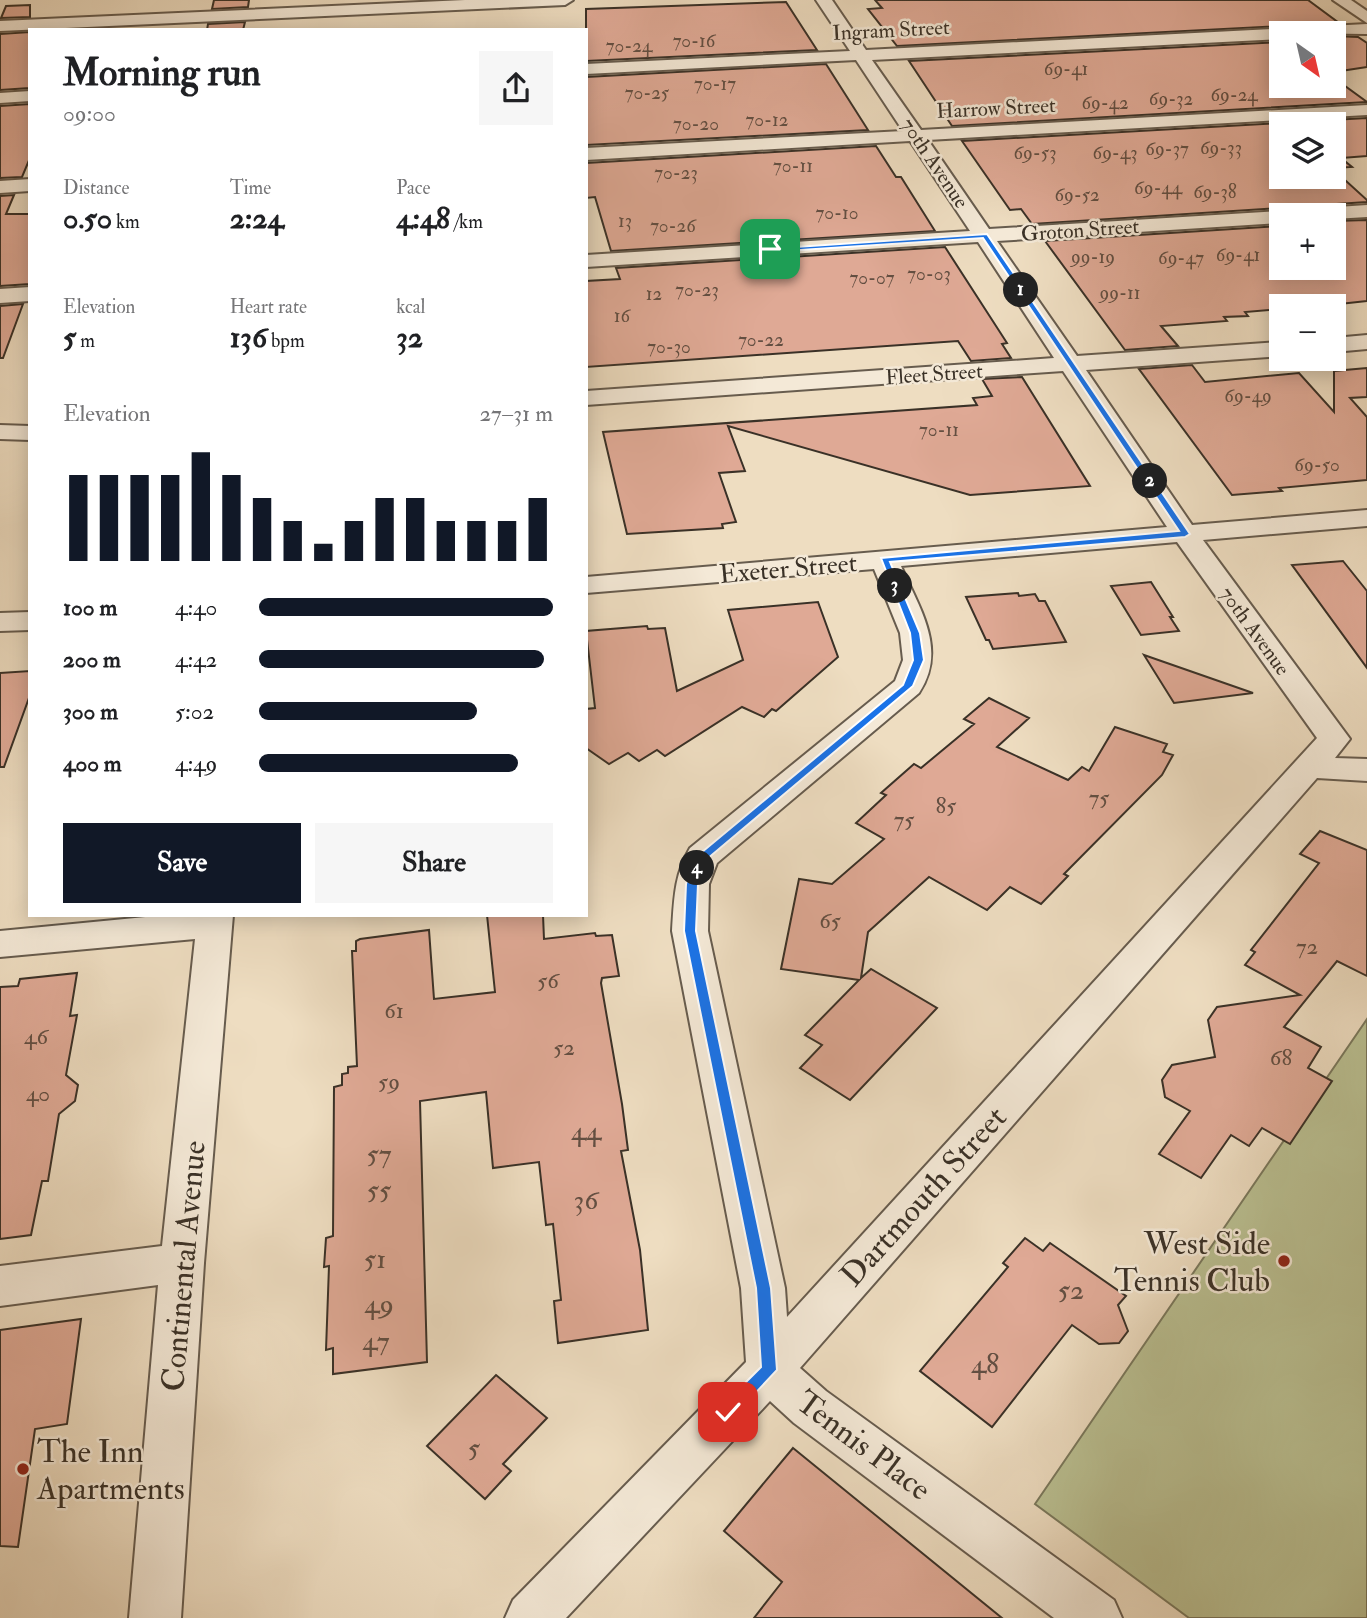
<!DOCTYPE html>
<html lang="en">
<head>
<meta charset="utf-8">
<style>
	:root { --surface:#fff; --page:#f6f6f6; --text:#202124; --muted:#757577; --accent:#111827 }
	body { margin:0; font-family:"IM FELL Double Pica",serif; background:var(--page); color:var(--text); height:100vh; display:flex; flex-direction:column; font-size:26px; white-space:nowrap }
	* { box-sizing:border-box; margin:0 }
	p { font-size:23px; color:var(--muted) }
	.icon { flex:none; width:38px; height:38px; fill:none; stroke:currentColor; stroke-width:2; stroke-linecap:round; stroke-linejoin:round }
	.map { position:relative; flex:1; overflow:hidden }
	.drawer { position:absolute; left:28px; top:28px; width:560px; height:889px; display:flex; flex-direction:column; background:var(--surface); border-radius:0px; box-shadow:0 4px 18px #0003 }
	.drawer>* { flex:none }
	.needle { width:46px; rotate:146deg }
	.controls { position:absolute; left:1269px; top:21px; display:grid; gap:14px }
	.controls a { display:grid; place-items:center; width:77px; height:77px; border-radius:0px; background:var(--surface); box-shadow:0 4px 18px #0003; font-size:35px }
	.pin { position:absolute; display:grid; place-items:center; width:60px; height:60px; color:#fff; margin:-30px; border-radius:14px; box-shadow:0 4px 10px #0006 }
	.km { position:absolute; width:35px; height:35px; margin:-18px; border-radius:50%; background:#222; color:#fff; font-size:19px; line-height:35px; text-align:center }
	.round { display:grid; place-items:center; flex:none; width:74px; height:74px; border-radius:0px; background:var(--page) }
	.headline { display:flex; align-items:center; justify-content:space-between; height:119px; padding:0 35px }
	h1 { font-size:38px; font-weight:700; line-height:52px }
	.metrics { display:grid; grid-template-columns:repeat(3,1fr); gap:10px; height:119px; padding:7px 35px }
	.metrics div { display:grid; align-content:center }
	.metrics b { font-size:30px; font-weight:700 }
	.metrics small { font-size:19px; font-weight:400 }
	.metrics p { font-size:19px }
	.chart { height:196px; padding:14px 35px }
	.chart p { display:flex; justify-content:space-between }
	.chart svg { width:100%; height:126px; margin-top:7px; stroke:var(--accent); stroke-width:6 }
	.button { display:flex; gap:14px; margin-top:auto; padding:14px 35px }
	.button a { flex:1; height:80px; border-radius:0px; background:var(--accent); color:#fff; font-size:28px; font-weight:700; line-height:80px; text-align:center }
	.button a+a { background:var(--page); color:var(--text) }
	ul { padding:0 35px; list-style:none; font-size:23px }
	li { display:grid; grid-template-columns:112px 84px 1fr; align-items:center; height:52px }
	li i { height:18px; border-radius:9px; background:var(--accent) }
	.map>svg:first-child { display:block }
	.green { fill:#bac092; stroke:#7a785c; stroke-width:2 }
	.building { fill:#dfa995; stroke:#3a3127; stroke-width:2 }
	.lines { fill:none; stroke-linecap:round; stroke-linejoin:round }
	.street-casing { stroke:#675c4e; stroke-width:4 }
	.street { fill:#f4e9d7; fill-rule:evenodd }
	.route { fill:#1a73e8; stroke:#fff; stroke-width:2 }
	.poi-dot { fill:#8f2418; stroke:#f4e9d7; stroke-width:2.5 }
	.labels { text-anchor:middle; stroke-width:5; stroke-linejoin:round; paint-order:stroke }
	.far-number-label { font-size:19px; fill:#634f42 }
	.far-street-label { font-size:21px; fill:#3a3127; stroke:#f4e9d7 }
	.number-label { font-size:23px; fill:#634f42 }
	.street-label { font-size:26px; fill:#3a3127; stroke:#f4e9d7 }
	.near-number-label { font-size:28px; fill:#634f42 }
	.near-street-label { font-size:32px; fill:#3a3127; stroke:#f4e9d7 }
	.near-poi-label { font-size:32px; fill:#3a3127; stroke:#f4e9d7; text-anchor:end }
</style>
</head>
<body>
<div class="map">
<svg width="1367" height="1618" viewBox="0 0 1367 1618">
	<rect width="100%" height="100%" fill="#eeddc1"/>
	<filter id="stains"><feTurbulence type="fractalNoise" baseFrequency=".00286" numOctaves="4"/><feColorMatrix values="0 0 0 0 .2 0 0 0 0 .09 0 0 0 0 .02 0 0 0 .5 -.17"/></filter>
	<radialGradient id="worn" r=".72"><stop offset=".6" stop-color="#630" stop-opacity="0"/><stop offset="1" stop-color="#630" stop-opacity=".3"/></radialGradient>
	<!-- green -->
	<path class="green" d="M 1367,1019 L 1367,1618 L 1189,1618 L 1035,1504 Z"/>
	<!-- building -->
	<g class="building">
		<path d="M 214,0 L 249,0 L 248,7 L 212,9 Z"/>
		<path d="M 875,0 L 1308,0 L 1339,23 L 897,46 L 868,9 L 882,8 Z"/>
		<path d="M 786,2 L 817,50 L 586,61 L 586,9 Z"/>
		<path d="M 30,5 L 30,17 L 1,18 L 6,6 Z"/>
		<path d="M 245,22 L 243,30 L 207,30 L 208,24 Z"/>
		<path d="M 30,32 L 30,88 L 0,90 L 0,34 Z"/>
		<path d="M 1334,36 L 1358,37 L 1367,43 L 1367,67 L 1334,72 Z"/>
		<path d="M 1281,42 L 1281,86 L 1334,86 L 1334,78 L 1367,102 L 952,126 L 909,61 Z"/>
		<path d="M 826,64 L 868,130 L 586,145 L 586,77 Z"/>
		<path d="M 30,104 L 30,158 L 22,177 L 0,178 L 0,106 Z"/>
		<path d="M 1367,118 L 1367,156 L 1341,158 L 1352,167 L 1334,168 L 1334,124 L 1281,124 L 1281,177 L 1334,177 L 1334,170 L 1367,200 L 1367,202 L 1306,206 L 1298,209 L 1294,215 L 1281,208 L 1032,224 L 1021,209 L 1010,210 L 962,141 Z"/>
		<path d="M 876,146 L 896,177 L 901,177 L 935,231 L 611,251 L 595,197 L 586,198 L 586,163 Z"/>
		<path d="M 14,195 L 6,214 L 30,214 L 30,284 L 0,286 L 0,196 Z"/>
		<path d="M 1367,220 L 1367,301 L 1321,306 L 1281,306 L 1281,309 L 1245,312 L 1248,316 L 1224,317 L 1227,321 L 1161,326 L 1178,346 L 1125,350 L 1045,241 L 1281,226 L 1281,268 L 1334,268 L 1334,221 Z"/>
		<path d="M 945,247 L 1007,343 L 1002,344 L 1011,358 L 971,361 L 958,341 L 586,367 L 586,281 L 620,279 L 616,268 Z"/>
		<path d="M 23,304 L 3,358 L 0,358 L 0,306 Z"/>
		<path d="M 1192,365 L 1205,382 L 1299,373 L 1334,412 L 1334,371 L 1367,368 L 1367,397 L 1350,398 L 1367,417 L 1367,480 L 1279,488 L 1282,491 L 1232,495 L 1139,369 Z"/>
		<path d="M 1022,377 L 1090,486 L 970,495 L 728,426 L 745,471 L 719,473 L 736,522 L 722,524 L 723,528 L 627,534 L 603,432 L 977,405 L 973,398 L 992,396 L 982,379 Z"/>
		<path d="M 1343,561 L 1367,591 L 1367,668 L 1292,565 Z"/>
		<path d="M 1151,582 L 1173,617 L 1170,617 L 1179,631 L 1141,635 L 1111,586 Z"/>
		<path d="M 1018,593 L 1019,596 L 1035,594 L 1039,601 L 1045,601 L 1066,642 L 993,649 L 989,640 L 986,640 L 966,597 Z"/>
		<path d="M 818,602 L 838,657 L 776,711 L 772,709 L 764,717 L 742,707 L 665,756 L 657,750 L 639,761 L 628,753 L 609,764 L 586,748 L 586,709 L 595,708 L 586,631 L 647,626 L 648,629 L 665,628 L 677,691 L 743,660 L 728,610 Z"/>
		<path d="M 1144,655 L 1253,693 L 1174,703 Z"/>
		<path d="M 30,671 L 30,695 L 4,767 L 0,767 L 0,673 Z"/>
		<path d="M 989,698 L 1029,718 L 997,747 L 1068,780 L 1082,767 L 1089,771 L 1115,727 L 1167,744 L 1163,752 L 1173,755 L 1162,775 L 1064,874 L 1068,876 L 1041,904 L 1010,887 L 987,910 L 929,877 L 868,932 L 861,978 L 871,969 L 937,1008 L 850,1100 L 800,1068 L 822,1045 L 805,1035 L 859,980 L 781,969 L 799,879 L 832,884 L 884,839 L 856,823 L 886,795 L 881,793 L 914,764 L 921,768 L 974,724 L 964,719 Z"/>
		<path d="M 1320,831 L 1367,850 L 1367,976 L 1337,961 L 1284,1027 L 1321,1047 L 1308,1068 L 1332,1081 L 1290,1144 L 1262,1128 L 1249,1146 L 1231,1135 L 1201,1178 L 1159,1154 L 1190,1111 L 1165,1097 L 1162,1080 L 1172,1065 L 1215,1057 L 1208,1020 L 1217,1007 L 1300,995 L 1245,965 L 1255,952 L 1251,950 L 1319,863 L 1300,854 Z"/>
		<path d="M 487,915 L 543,915 L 544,939 L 595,933 L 596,936 L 612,935 L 619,976 L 602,978 L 601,983 L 622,1104 L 628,1150 L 621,1151 L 640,1250 L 648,1330 L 558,1343 L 554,1301 L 561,1300 L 553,1224 L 546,1225 L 539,1162 L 493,1168 L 486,1092 L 420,1101 L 427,1362 L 333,1374 L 333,1348 L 326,1350 L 329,1266 L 324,1267 L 326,1238 L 333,1236 L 334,1087 L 342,1085 L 342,1074 L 348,1073 L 348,1067 L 357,1066 L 352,951 L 356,951 L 356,941 L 360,939 L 429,930 L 434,999 L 495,992 Z"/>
		<path d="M 77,973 L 70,1016 L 77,1015 L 66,1075 L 78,1085 L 75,1101 L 59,1114 L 48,1181 L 42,1181 L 31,1235 L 0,1239 L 0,987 L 18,986 L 20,979 Z"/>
		<path d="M 1025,1238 L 1043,1251 L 1050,1243 L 1126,1296 L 1118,1305 L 1128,1331 L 1119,1343 L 1099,1344 L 1072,1325 L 992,1427 L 920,1371 L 1008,1267 L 1003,1263 Z"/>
		<path d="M 81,1319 L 67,1424 L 35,1429 L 18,1547 L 0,1546 L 0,1330 Z"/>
		<path d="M 496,1375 L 547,1418 L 503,1464 L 511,1471 L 485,1499 L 427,1446 Z"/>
		<path d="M 793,1448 L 884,1522 L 1002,1618 L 754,1618 L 782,1582 L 724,1531 Z"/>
	</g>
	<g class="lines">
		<defs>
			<g id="street">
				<path d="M 465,0 L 573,0 L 565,5 L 0,31 L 0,21 Z"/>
				<path d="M 816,0 L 832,0 L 866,50 L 1367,24 L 1367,34 L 1281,33 L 1281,39 L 872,60 L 921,130 L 1367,105 L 1367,115 L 928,140 L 989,229 L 1281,211 L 1290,215 L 1281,215 L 1281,223 L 997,241 L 1077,356 L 1281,342 L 1281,356 L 1086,370 L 1192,525 L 1367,510 L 1367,526 L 1203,540 L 1350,739 L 1335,758 L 1367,759 L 1367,781 L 1317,778 L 800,1368 L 826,1391 L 1114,1600 L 1122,1618 L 1054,1618 L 794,1423 L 770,1401 L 566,1618 L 505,1618 L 513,1600 L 746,1362 L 741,1288 L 672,931 C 674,901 674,875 690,848 L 895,681 L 903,660 L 900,633 L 874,569 L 586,593 L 586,577 L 1167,527 L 1063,371 L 586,405 L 586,391 L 1054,358 L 978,242 L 586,267 L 586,255 L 970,231 L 910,141 L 586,160 L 586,148 L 903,131 L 856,60 L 586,74 L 586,64 L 850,51 ZM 1177,542 L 1317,738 L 787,1317 L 785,1288 L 708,931 L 709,884 L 717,863 L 919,693 C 948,649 919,608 901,566 Z"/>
				<path d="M 1333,0 L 1351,0 L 1367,11 L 1367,23 Z"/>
				<path d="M 30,91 L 30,101 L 0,103 L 0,93 Z"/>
				<path d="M 30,179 L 30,191 L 0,193 L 0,181 Z"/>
				<path d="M 1367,205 L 1367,217 L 1334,219 L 1334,215 L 1297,215 L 1300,211 L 1307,209 Z"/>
				<path d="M 30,287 L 30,301 L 0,303 L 0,289 Z"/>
				<path d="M 1367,335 L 1367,349 L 1334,352 L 1334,338 Z"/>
				<path d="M 0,425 L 30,426 L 30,440 L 0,439 Z"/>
				<path d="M 30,612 L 30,630 L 0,631 L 0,613 Z"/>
				<path d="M 166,915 L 233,915 L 204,1263 L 181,1618 L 129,1618 L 158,1285 L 0,1306 L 0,1266 L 162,1246 L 195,939 L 0,957 L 0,931 Z"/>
			</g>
		</defs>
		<!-- street casing -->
		<use href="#street" class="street-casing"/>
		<!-- street -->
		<use href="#street" class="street"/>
	</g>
	<!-- route -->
	<path class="route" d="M 987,234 L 1190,534 L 1185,537 L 890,562 L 920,633 L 924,660 L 913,686 L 707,859 L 698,884 L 696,931 L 771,1288 L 777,1370 L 733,1417 L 728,1419 L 722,1417 L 720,1412 L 722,1406 L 761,1367 L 756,1288 L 684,931 L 686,884 L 696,857 L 903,685 L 913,660 L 910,633 L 881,558 L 1179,531 L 983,238 L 770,252 L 766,249 Z"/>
	<!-- markers -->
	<g class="poi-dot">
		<circle cx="1284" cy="1261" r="7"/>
		<circle cx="23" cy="1469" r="7"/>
	</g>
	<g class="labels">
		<!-- far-number labels -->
		<g class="far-number-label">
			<text x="694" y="47">70-16</text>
			<text x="629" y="52">70-24</text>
			<text x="1066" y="75">69-41</text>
			<text x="715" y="90">70-17</text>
			<text x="647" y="99">70-25</text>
			<text x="1234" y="101">69-24</text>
			<text x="1171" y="105">69-32</text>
			<text x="1105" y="109">69-42</text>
			<text x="767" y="126">70-12</text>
			<text x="696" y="130">70-20</text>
			<text x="1221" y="154">69-33</text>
			<text x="1167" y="155">69-37</text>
			<text x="1035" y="159">69-53</text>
			<text x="1115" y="159">69-43</text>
			<text x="793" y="172">70-11</text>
			<text x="676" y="179">70-23</text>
			<text x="1158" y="194">69-44</text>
			<text x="1215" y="198">69-38</text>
			<text x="1077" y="201">69-52</text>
			<text x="837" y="219">70-10</text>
			<text x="625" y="227">13</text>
			<text x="673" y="232">70-26</text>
			<text x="1238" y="261">69-41</text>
			<text x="1093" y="263">99-19</text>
			<text x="1181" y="264">69-47</text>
			<text x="929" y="280">70-03</text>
			<text x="872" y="284">70-07</text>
			<text x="697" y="296">70-23</text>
			<text x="1120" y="299">99-11</text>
			<text x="654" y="300">12</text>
			<text x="622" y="322">16</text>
			<text x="761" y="346">70-22</text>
			<text x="669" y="353">70-30</text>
			<text x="1248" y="402">69-49</text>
			<text x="939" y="436">70-11</text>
			<text x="1317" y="471">69-50</text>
		</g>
		<!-- far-street labels -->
		<g class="far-street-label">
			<text transform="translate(891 30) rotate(-3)" y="7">Ingram Street</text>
			<text transform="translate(996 108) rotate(-3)" y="7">Harrow Street</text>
			<text transform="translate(935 163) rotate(56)" y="7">70th Avenue</text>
			<text transform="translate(1080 230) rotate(-4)" y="7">Groton Street</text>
			<text transform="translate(934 374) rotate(-4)" y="7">Fleet Street</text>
			<text transform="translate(1255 631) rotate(54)" y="7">70th Avenue</text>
		</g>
		<!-- number labels -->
		<g class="number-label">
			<text x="1099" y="805">75</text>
			<text x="946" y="813">85</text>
			<text x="904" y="827">75</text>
			<text x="830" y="928">65</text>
			<text x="1307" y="954">72</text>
			<text x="548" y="988">56</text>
			<text x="394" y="1018">61</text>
			<text x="36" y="1044">46</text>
			<text x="564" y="1055">52</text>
			<text x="1281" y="1065">68</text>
			<text x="389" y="1089">59</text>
			<text x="38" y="1101">40</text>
		</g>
		<!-- street labels -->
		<g class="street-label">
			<text transform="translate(788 568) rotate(-5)" y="9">Exeter Street</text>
		</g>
		<!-- near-number labels -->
		<g class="near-number-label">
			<text x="586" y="1140">44</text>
			<text x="379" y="1163">57</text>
			<text x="379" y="1199">55</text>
			<text x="586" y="1209">36</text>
			<text x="375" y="1268">51</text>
			<text x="1071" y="1299">52</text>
			<text x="379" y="1313">49</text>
			<text x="376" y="1350">47</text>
			<text x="985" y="1373">48</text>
			<text x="474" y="1457">5</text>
		</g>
		<!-- near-street labels -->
		<g class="near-street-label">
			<text transform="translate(923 1196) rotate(-48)" y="11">Dartmouth Street</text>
			<text transform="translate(183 1266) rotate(-85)" y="11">Continental Avenue</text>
			<text transform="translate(864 1445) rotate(37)" y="11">Tennis Place</text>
		</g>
		<!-- near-poi labels -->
		<g class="near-poi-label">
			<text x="1270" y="1254">West Side<tspan x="1270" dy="37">Tennis Club</tspan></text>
			<text x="37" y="1462" text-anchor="start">The Inn<tspan x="37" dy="37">Apartments</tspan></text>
		</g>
	</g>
	<rect width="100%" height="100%" filter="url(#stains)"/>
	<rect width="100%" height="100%" fill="url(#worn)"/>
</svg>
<div class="controls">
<a><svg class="needle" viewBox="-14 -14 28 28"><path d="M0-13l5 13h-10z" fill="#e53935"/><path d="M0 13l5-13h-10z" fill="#757577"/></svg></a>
<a><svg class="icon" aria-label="layers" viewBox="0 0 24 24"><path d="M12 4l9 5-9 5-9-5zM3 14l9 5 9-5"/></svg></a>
<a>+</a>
<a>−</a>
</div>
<div class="pin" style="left:770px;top:249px;background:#1e9e55"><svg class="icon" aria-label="arrive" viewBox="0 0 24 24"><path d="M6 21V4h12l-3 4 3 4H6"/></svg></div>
<div class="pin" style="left:728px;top:1412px;background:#d93025"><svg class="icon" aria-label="check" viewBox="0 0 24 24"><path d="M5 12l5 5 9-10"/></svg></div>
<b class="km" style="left:1021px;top:290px">1</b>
<b class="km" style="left:1150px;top:481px">2</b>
<b class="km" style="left:895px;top:586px">3</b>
<b class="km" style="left:697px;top:868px">4</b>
<section class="drawer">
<div class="headline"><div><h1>Morning run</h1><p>09:00</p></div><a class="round"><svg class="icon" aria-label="share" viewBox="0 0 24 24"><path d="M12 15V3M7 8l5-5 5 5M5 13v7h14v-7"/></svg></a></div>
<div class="metrics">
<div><p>Distance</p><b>0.50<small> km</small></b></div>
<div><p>Time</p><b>2:24</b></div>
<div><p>Pace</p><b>4:48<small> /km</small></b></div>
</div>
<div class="metrics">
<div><p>Elevation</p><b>5<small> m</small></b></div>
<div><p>Heart rate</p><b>136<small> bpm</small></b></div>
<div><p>kcal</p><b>32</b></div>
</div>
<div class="chart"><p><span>Elevation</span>27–31 m</p>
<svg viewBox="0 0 160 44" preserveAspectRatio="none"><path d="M5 44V14M15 44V14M25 44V14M35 44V14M45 44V6M55 44V14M65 44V22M75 44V30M85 44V38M95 44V30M105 44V22M115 44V22M125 44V30M135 44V30M145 44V30M155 44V22"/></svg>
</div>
<ul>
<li><b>100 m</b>4:40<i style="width:100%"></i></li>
<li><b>200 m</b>4:42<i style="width:97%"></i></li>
<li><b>300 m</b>5:02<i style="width:74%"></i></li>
<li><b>400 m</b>4:49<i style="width:88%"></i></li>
</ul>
<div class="button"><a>Save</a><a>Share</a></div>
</section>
</div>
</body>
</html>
